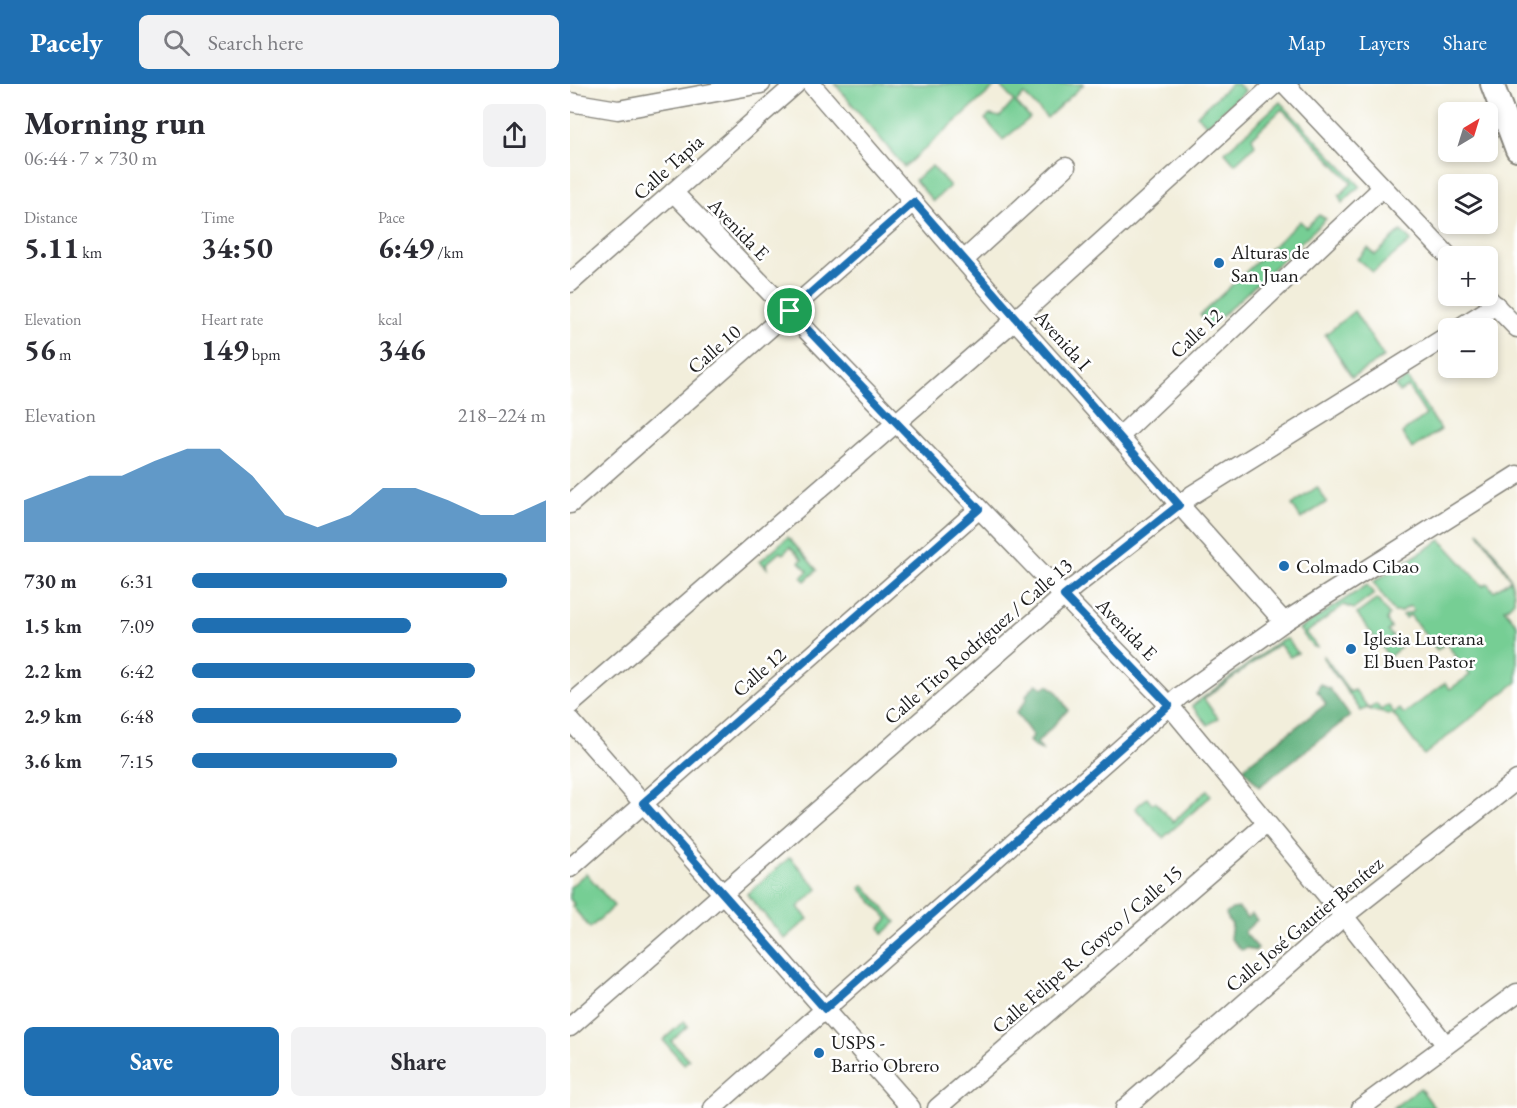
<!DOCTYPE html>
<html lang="en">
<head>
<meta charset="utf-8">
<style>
	:root { --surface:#fff; --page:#f2f2f3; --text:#2b2b33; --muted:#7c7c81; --accent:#1f6fb2 }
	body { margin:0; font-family:"EB Garamond",serif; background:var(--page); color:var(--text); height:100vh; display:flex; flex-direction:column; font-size:22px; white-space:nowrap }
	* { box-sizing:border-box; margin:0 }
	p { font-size:20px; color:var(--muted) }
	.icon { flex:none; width:33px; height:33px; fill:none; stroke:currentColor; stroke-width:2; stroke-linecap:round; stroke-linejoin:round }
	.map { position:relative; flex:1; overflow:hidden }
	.details { display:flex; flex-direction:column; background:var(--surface); width:570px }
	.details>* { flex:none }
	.needle { width:39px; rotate:38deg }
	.tools { position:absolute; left:868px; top:18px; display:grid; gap:12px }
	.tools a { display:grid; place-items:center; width:60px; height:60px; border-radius:9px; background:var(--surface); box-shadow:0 3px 9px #0003; font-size:30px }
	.pin { position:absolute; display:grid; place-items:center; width:51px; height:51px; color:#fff; margin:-26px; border:3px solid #fff; border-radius:50%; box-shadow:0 2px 6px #0007 }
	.round { display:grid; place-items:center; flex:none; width:63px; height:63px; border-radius:9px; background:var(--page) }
	.headline { display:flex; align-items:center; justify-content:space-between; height:102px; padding:0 24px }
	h1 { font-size:33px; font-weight:700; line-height:45px }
	.stats { display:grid; grid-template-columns:repeat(3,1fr); gap:9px; height:102px; padding:6px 24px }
	.stats div { display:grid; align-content:center }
	.stats b { font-size:30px; font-weight:700 }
	.stats small { font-size:16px; font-weight:400 }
	.stats p { font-size:16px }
	.chart { height:168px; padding:12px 24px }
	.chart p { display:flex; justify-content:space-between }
	.chart svg { width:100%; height:108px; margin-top:6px; fill:var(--accent); opacity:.7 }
	.action { display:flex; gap:12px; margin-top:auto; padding:12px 24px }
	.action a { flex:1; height:69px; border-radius:9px; background:var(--accent); color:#fff; font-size:24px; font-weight:700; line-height:69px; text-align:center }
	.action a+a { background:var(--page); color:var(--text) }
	ul { padding:0 24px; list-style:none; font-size:20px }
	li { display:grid; grid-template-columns:96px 72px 1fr; align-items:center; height:45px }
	li i { height:15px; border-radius:8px; background:var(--accent) }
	header { display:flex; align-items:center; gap:36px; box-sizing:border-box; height:84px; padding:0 30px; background:var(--accent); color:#fff }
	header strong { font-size:28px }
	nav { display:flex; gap:33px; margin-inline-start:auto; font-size:21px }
	.search { width:420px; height:54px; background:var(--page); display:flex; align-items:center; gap:15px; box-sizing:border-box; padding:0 21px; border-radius:9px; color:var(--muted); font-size:22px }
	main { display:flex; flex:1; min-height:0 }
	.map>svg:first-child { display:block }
	.green { fill:#76ce94; stroke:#497558; stroke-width:1.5 }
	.forest { fill:#60b17e; stroke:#3e664d; stroke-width:1.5 }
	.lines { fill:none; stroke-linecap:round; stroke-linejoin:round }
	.minor-casing { stroke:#87857c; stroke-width:21 }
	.tertiary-casing { stroke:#87857c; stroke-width:26 }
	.minor { stroke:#fff; stroke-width:18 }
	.tertiary { stroke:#fff; stroke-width:22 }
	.route-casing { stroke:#fff; stroke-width:12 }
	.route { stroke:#1f6fb2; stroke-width:8 }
	.poi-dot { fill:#1f6fb2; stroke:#fff; stroke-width:2 }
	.labels { text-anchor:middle; stroke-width:5; stroke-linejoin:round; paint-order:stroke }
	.street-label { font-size:20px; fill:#1c1c1c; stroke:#fff }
	.poi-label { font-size:20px; fill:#1c1c1c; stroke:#fff; text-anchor:start }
</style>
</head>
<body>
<header>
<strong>Pacely</strong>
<div class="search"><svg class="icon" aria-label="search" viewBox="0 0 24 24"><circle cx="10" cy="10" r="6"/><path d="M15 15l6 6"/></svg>Search here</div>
<nav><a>Map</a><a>Layers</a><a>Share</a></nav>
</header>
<main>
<section class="details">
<div class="headline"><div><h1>Morning run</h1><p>06:44 · 7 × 730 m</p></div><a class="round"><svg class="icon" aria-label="share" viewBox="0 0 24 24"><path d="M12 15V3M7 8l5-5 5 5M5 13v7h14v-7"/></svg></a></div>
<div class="stats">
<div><p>Distance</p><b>5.11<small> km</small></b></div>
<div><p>Time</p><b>34:50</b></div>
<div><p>Pace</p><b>6:49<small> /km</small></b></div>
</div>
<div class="stats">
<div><p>Elevation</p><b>56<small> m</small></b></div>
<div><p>Heart rate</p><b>149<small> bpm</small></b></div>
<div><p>kcal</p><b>346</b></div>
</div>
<div class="chart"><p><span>Elevation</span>218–224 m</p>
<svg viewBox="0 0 160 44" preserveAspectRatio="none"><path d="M0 44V27L10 22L20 17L30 17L40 11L50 6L60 6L70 17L80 33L90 38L100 33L110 22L120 22L130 27L140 33L150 33L160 27V44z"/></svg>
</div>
<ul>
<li><b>730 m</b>6:31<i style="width:89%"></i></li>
<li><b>1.5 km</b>7:09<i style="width:62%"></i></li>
<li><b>2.2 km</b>6:42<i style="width:80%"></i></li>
<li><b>2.9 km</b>6:48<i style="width:76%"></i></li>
<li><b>3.6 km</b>7:15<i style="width:58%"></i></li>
</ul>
<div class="action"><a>Save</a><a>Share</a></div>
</section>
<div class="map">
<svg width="947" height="1024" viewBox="0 0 947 1024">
	<rect width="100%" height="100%" fill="#fff"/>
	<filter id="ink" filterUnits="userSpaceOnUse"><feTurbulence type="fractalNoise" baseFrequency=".0167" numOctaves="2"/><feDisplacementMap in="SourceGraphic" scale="12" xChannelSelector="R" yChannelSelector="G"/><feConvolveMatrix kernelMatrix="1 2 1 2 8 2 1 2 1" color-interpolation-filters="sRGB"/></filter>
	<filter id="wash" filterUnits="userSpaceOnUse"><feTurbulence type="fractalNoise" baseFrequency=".008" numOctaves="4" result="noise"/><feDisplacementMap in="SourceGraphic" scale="24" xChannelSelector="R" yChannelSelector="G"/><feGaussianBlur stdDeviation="1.35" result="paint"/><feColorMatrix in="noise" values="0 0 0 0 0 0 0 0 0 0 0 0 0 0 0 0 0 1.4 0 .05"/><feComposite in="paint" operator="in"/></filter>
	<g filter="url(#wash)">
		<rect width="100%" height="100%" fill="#f2eedb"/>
		<!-- green -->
		<g class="green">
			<path d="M 265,0 L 514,0 L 477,34 L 454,10 L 446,19 L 460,34 L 433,56 L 415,35 L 420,31 L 430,33 L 444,17 L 428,0 L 334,83 Z"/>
			<path d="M 661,0 L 668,0 L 675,7 L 637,41 L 627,31 Z"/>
			<path d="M 710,18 L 790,102 L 772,119 L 769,112 L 782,99 L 712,25 L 682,53 L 685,61 L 665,80 L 655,68 Z"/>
			<path d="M 362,82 L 380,102 L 363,117 L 345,96 Z"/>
			<path d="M 749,131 L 756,135 L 640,243 L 630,231 L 730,137 L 736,143 Z"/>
			<path d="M 831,147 L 841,157 L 803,188 L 787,175 L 798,164 L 805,171 Z"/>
			<path d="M 784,227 L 814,273 L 782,293 L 755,251 Z"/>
			<path d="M 837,294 L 871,346 L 842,365 L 832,349 L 856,331 L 838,303 L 829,308 L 825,302 Z"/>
			<path d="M 747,403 L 757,418 L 731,435 L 722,421 Z"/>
			<path d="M 908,447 C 921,463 947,494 944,517 C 940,521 940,523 934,525 L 947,540 L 947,598 L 854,671 L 824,631 C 815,629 804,629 797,624 L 791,627 L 753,574 L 754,572 L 780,608 L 785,606 L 799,625 L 806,620 L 811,626 L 818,621 L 824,629 L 830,625 L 834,630 L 875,599 L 880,605 L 900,591 L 876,559 L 867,566 L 840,531 L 835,534 L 832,531 L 844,527 L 840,522 L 830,528 L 824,528 L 803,498 L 871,456 L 913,502 L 917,499 L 924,507 L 941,495 Z"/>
			<path d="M 218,453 L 247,486 L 235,497 L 231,493 L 238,487 L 229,478 L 232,475 L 220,463 L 213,470 L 210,468 L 196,480 L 197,484 L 190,477 Z"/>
			<path d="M 797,501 L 804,510 L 784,525 L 774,521 L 736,549 L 747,563 L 743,563 L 729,545 Z"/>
			<path d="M 807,515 L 819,531 L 817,536 L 821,544 L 818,547 L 831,563 L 819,573 L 787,530 Z"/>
			<path d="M 717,555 L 728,569 L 720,573 L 709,560 L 634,615 L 648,634 L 638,641 L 622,622 L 708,558 Z"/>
			<path d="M 637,706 L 641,712 L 593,754 L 565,724 L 577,714 L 582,720 L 585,718 L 603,738 Z"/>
			<path d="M 220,773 L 248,805 L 228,823 L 238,835 L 215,855 L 177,810 Z"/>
			<path d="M 16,789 L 44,822 L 20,844 L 2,822 L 4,820 L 0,815 L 0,803 Z"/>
			<path d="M 294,801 L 326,838 L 313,850 L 310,843 L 318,835 L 290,804 Z"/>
			<path d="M 114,937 L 118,942 L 101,957 L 119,976 L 114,980 L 93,956 Z"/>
			<path d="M 850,1004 L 865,1024 L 823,1024 Z"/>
		</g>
		<!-- forest -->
		<g class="forest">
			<path d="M 466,600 L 473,604 L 478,601 L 488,609 L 498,626 L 467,659 L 472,666 L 464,663 L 459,657 L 463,652 L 446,629 L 457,615 L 456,611 Z"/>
			<path d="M 750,600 L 760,605 L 780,632 L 689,703 L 673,684 L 756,620 L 747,607 Z"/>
			<path d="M 669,824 L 677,834 L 682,830 L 687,836 L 674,848 L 688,864 L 685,867 L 678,864 L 671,866 L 660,854 L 662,840 L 657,835 L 656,830 L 662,825 Z"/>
		</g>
	</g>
	<g filter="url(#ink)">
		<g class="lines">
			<defs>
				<g id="minor">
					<path d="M 241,0 L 445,236 L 714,538"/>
					<path d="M 715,0 L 879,173"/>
					<path d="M 0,18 L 48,26 L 191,0"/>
					<path d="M 103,108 L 599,621 L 774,832 L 876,961"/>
					<path d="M 394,176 L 496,83"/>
					<path d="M 0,199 L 226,0"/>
					<path d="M 916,212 L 947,244"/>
					<path d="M 889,244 L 926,221"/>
					<path d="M 549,353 L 812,104"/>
					<path d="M 0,420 L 343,118"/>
					<path d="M 0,621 L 445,236 L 705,0"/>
					<path d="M 0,636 L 341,1024"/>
					<path d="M 0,784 L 409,425"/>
					<path d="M 0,943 L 504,503 L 622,411 L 879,251"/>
					<path d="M 143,1024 L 610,612 L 714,538 L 947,391"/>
					<path d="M 367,1024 L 696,740"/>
					<path d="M 555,1024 L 774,832 L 947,696"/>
					<path d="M 791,1024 L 947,909"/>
				</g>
				<path id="tertiary" d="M 922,0 L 947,66"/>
			</defs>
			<!-- minor casing -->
			<use href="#minor" class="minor-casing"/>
			<!-- tertiary casing -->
			<use href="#tertiary" class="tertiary-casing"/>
			<!-- minor -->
			<use href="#minor" class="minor"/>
			<!-- tertiary -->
			<use href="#tertiary" class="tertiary"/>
		</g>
	</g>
	<g class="lines" filter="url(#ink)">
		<defs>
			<path id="route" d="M 344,118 L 609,421 L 494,512 L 599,621 L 255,925 L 73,719 L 409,425 L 220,227 Z"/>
		</defs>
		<!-- route casing -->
		<use href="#route" class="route-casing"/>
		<!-- route -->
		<use href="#route" class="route"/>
	</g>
	<!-- markers -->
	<g class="poi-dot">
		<circle cx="649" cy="179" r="6"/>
		<circle cx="714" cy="482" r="6"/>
		<circle cx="781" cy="565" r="6"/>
		<circle cx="249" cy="969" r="6"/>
	</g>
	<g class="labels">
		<!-- street labels -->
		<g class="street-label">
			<text transform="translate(98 83) rotate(-42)" y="7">Calle Tapia</text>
			<text transform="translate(169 145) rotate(46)" y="7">Avenida E</text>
			<text transform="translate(626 249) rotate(-43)" y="7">Calle 12</text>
			<text transform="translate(493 256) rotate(48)" y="7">Avenida I</text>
			<text transform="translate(144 265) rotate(-41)" y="7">Calle 10</text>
			<text transform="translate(557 545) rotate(46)" y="7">Avenida E</text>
			<text transform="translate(408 557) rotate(-41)" y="7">Calle Tito Rodríguez / Calle 13</text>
			<text transform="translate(189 588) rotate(-41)" y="7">Calle 12</text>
			<text transform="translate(734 840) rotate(-40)" y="7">Calle José Gautier Benítez</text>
			<text transform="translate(517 865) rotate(-41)" y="7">Calle Felipe R. Goyco / Calle 15</text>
		</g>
		<!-- poi labels -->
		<g class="poi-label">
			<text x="661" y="175">Alturas de<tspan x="661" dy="23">San Juan</tspan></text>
			<text x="726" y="489">Colmado Cibao</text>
			<text x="793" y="561">Iglesia Luterana<tspan x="793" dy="23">El Buen Pastor</tspan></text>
			<text x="261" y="965">USPS -<tspan x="261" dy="23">Barrio Obrero</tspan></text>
		</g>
	</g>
</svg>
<div class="tools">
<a><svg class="needle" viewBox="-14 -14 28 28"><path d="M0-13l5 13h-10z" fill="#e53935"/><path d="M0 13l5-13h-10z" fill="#7c7c81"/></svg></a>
<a><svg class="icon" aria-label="layers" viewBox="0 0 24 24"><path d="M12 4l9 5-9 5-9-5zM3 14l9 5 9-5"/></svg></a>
<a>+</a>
<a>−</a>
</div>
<div class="pin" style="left:220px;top:227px;background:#1e9e55"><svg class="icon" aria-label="arrive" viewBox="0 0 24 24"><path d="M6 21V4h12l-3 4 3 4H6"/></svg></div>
</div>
</main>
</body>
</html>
